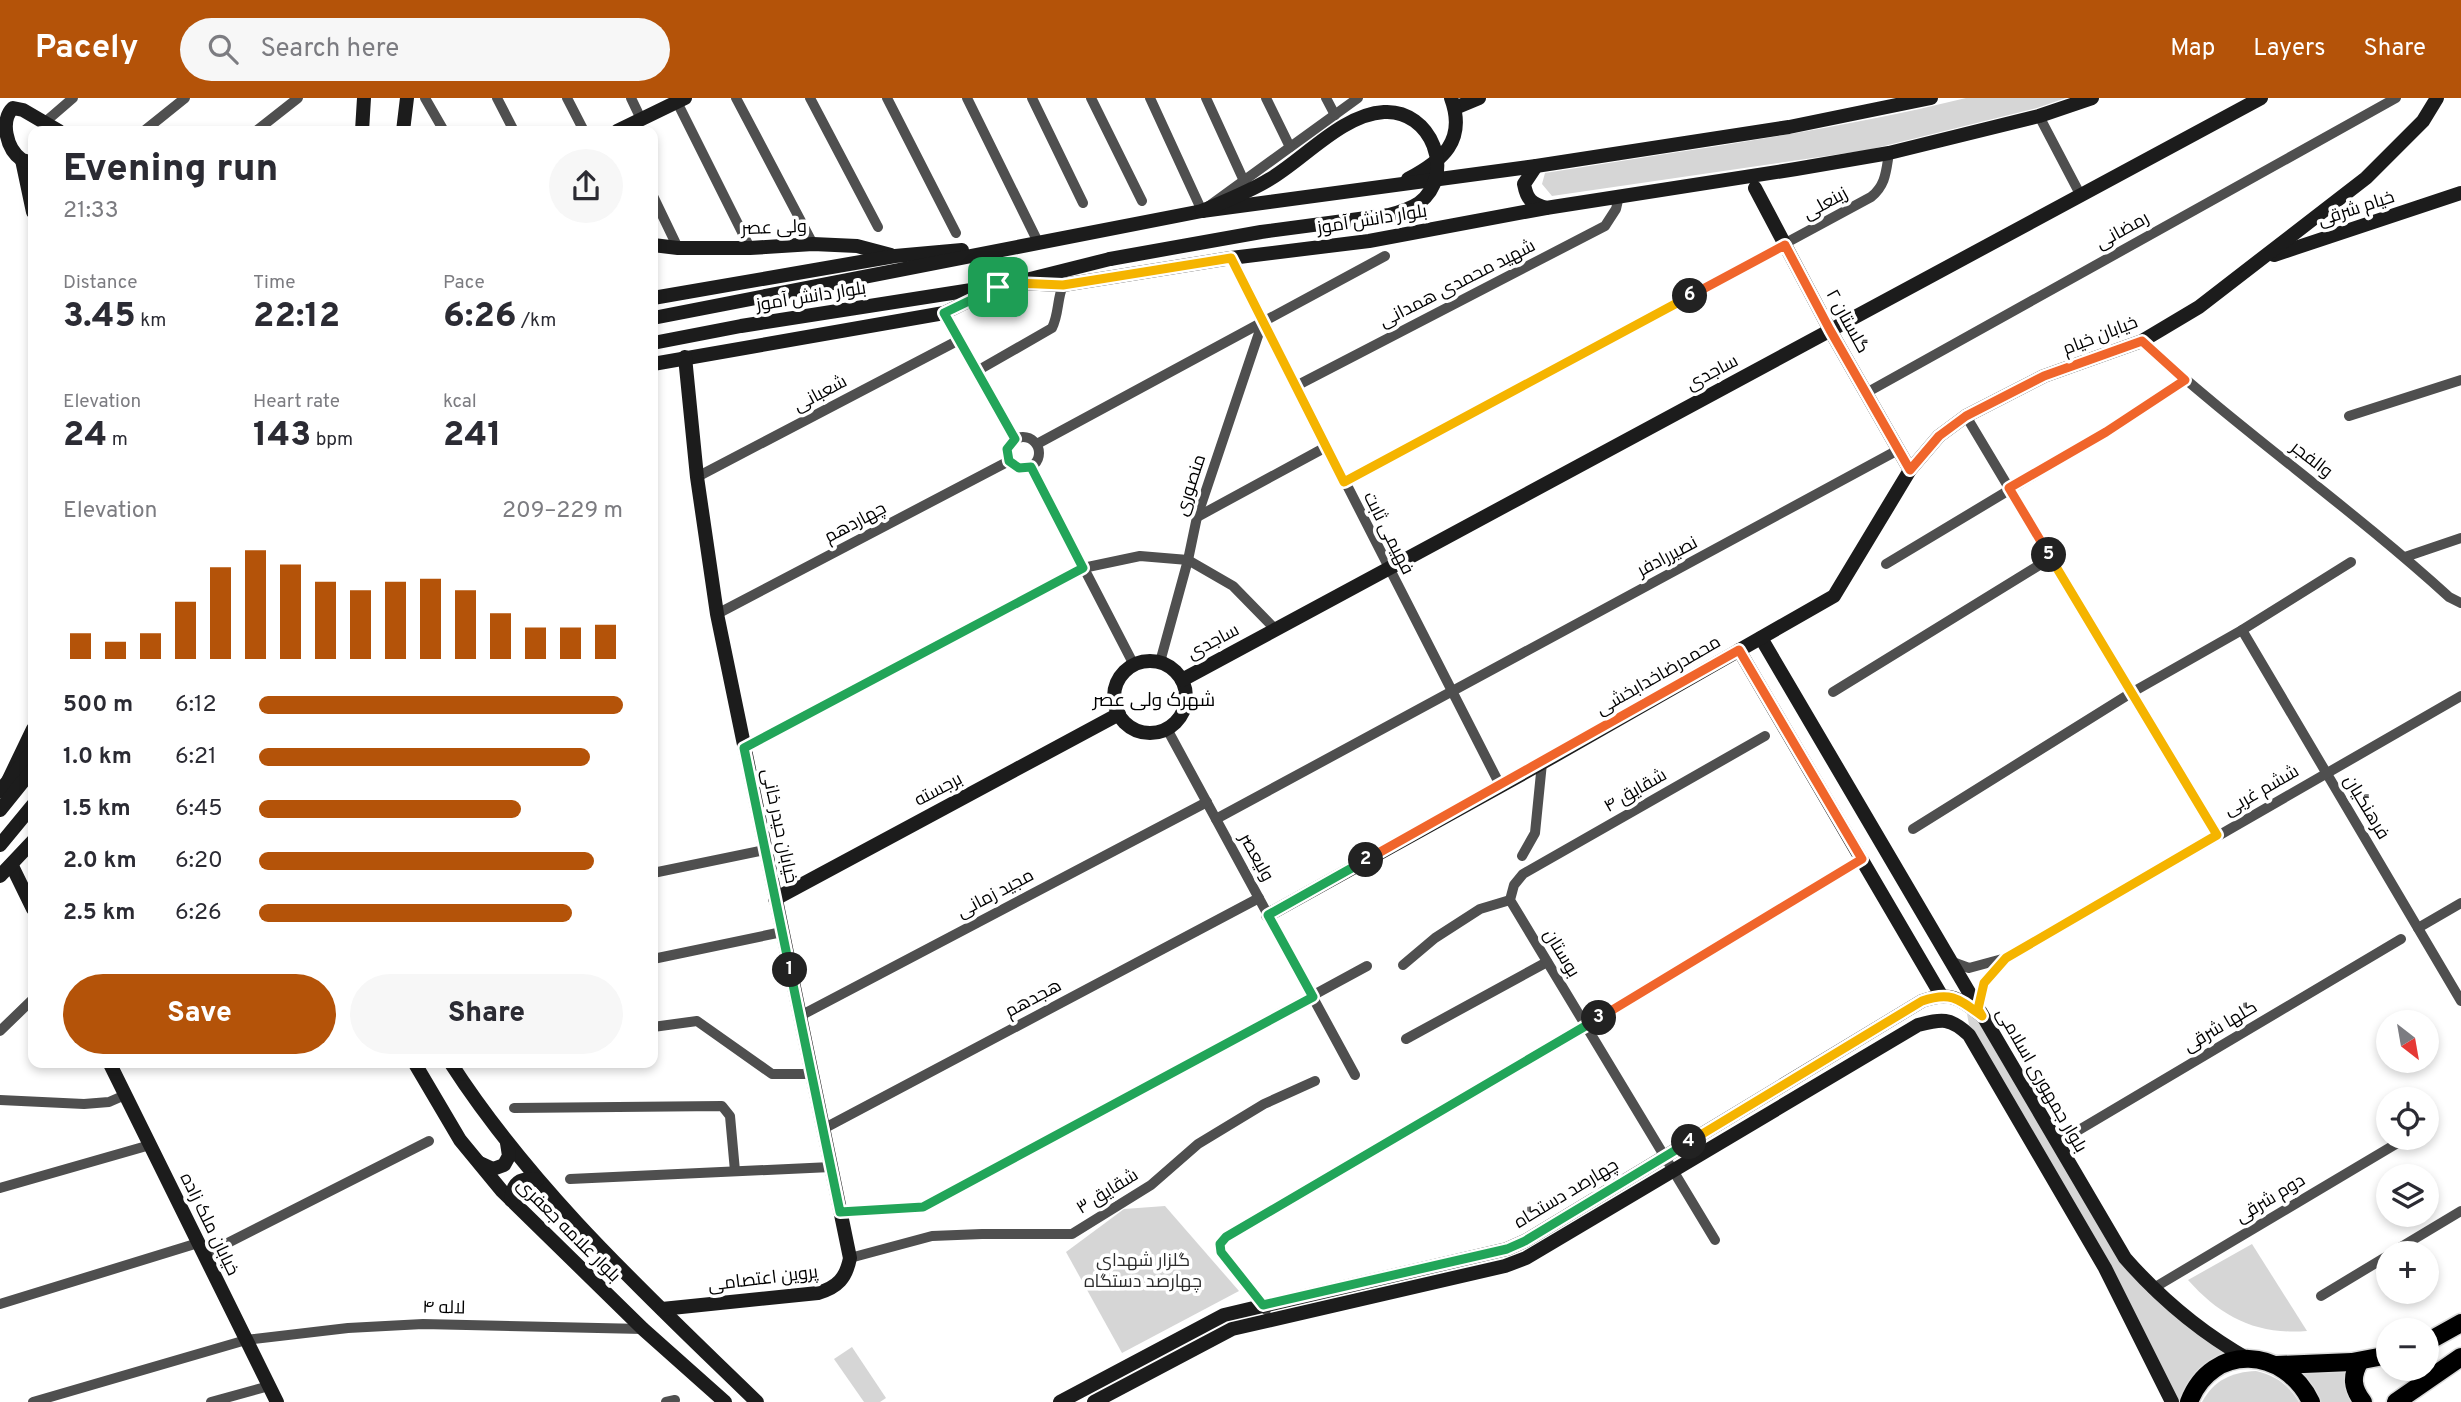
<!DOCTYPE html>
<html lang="en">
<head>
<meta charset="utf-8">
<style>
	:root { --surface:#fff; --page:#f7f7f7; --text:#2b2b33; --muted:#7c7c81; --accent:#b45309 }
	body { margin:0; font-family:Overpass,Cairo,sans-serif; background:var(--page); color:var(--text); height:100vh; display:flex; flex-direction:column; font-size:26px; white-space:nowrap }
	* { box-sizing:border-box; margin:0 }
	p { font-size:23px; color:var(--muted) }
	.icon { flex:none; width:38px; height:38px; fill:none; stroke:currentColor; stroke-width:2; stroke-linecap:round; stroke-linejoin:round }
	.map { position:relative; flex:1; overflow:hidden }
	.sheet { position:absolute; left:28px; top:28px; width:630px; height:942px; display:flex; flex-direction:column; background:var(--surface); border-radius:14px; box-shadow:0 4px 10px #0003 }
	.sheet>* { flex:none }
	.needle { width:46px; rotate:149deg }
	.controls { position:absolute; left:2376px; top:912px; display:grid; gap:14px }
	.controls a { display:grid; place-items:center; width:63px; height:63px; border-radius:50%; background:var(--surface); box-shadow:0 4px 10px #0003; font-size:35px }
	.pin { position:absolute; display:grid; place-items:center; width:60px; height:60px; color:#fff; margin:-30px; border-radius:14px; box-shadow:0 4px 10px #0006 }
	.km { position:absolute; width:35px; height:35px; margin:-18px; border-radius:50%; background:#222; color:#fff; font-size:19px; line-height:35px; text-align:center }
	.round { display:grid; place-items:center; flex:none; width:74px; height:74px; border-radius:37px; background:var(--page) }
	.headline { display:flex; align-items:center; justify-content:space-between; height:119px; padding:0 35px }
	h1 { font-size:38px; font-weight:800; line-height:52px }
	.stats { display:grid; grid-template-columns:repeat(3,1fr); gap:10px; height:119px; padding:7px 35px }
	.stats div { display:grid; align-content:center }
	.stats b { font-size:35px; font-weight:800 }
	.stats small { font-size:19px; font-weight:400 }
	.stats p { font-size:19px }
	.chart { height:196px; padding:14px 35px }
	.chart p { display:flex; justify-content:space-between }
	.chart svg { width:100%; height:126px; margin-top:7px; stroke:var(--accent); stroke-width:6 }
	.action { display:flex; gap:14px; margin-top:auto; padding:14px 35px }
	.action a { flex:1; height:80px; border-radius:42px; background:var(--accent); color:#fff; font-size:28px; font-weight:800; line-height:80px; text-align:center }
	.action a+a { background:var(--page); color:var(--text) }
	ul { padding:0 35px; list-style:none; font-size:23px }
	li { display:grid; grid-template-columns:112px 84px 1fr; align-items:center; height:52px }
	li i { height:18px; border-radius:9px; background:var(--accent) }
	header { display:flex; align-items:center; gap:42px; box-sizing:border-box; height:98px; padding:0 35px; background:var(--accent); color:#fff }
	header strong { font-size:33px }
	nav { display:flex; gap:38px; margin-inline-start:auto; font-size:24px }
	.search { width:490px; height:63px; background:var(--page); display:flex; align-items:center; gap:18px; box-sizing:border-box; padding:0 24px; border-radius:38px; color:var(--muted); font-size:26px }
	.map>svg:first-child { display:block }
	.green { fill:#d6d6d6 }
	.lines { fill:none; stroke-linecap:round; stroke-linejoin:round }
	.primary-casing { stroke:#dbdbdb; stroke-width:21 }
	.street { stroke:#4f4f4f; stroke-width:10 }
	.secondary { stroke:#1c1c1c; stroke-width:14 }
	.primary { stroke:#000; stroke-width:18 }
	.secondary-bridge { stroke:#1c1c1c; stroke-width:14 }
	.split-1-casing { stroke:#fff; stroke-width:14 }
	.split-2-casing { stroke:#fff; stroke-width:14 }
	.split-3-casing { stroke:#fff; stroke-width:14 }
	.split-4-casing { stroke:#fff; stroke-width:14 }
	.split-5-casing { stroke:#fff; stroke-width:14 }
	.split-6-casing { stroke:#fff; stroke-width:14 }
	.split-7-casing { stroke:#fff; stroke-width:14 }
	.split-1 { stroke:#22a559; stroke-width:9 }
	.split-2 { stroke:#22a559; stroke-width:9 }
	.split-3 { stroke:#f0652b; stroke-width:9 }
	.split-4 { stroke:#22a559; stroke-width:9 }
	.split-5 { stroke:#f5b400; stroke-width:9 }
	.split-6 { stroke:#f0652b; stroke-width:9 }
	.split-7 { stroke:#f5b400; stroke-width:9 }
	.labels { text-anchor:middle; stroke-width:7; stroke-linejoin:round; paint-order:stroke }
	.street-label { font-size:18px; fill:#000; stroke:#fff }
	.park-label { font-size:18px; fill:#2d2d2d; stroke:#fff }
	.neighbourhood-label { font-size:19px; fill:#000; stroke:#fff }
</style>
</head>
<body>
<header>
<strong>Pacely</strong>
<div class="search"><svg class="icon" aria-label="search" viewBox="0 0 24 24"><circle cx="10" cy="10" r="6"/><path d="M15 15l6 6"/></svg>Search here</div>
<nav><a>Map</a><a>Layers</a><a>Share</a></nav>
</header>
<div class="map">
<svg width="2461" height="1304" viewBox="0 0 2461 1304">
	<rect width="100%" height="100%" fill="#fff"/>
	<!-- green -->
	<g class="green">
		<path d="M 1966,0 L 2066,0 L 2037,10 L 1868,52 L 1552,98 L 1542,86 L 1545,75 C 1686,52 1828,34 1966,0 Z"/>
		<path d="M 1966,910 L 1980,921 L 2120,1162 L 2233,1257 L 2185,1304 L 2179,1304 L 2096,1143 L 1969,927 Z"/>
		<path d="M 1165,1108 L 1239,1193 L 1122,1255 L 1066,1154 L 1124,1111 Z"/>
		<path d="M 2252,1146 L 2307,1233 C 2256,1237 2221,1219 2188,1182 Z"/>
		<path d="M 852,1249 L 886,1300 L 880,1304 L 864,1304 L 834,1261 Z"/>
		<path d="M 2352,1268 L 2357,1304 L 2317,1304 L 2293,1271 Z"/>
		<path d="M 2256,1273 C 2276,1278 2288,1286 2299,1304 L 2202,1304 C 2214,1282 2232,1274 2256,1273 Z"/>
	</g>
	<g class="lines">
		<defs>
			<g id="primary">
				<path d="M 2427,1244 L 2461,1225"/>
				<path d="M 2360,1263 C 2351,1278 2352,1290 2363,1304"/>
				<path d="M 2277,1267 L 2352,1264 L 2389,1257"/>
				<path d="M 2189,1304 C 2212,1244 2285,1249 2311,1304"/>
				<path d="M 2396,1304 L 2461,1259"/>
			</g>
		</defs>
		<!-- primary casing -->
		<use href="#primary" class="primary-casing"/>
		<!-- street -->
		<g class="street">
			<path d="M 425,0 L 444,33"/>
			<path d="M 497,0 L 514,33"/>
			<path d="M 567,0 L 584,33"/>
			<path d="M 631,0 L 641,21"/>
			<path d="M 736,0 L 813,146"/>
			<path d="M 810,0 L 878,129"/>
			<path d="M 887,0 L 956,135"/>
			<path d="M 967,0 L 1038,144"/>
			<path d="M 1032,0 L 1083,105"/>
			<path d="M 1091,0 L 1142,103"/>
			<path d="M 1150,0 L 1202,113 L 1358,0"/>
			<path d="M 1206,0 L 1244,83"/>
			<path d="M 1266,0 L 1290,49"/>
			<path d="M 1326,0 L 1335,17"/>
			<path d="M 677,4 L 750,150"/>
			<path d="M 2039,18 L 2081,98"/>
			<path d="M 44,25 L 73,0"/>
			<path d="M 144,33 L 185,0"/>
			<path d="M 256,33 L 298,0"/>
			<path d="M 653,98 L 678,150"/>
			<path d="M 1231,160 L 1500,687"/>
			<path d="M 944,215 L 1015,341"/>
			<path d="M 2142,243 C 2241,333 2350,409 2449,499 L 2461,505"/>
			<path d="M 977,273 L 1052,230 C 1059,216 1057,201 1063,187"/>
			<path d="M 1296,288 L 1605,128 L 1616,111 L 1619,98"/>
			<path d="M 1866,295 L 2396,0"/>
			<path d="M 1966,318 L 2217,738"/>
			<path d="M 2349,318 L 2461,282"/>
			<circle cx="1023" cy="355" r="16"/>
			<path d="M 1037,346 L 1385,158"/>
			<path d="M 1031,368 L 1134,567"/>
			<path d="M 697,379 L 959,242"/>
			<path d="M 1344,384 L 1871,99 C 1886,87 1886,73 1889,55"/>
			<path d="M 1197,419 L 1326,349"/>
			<path d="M 2405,459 L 2461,440"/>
			<path d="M 1886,466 L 2106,334 L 2185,282"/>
			<path d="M 717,516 L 1009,363"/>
			<path d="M 2242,532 L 2461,903"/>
			<path d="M 1160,564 L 1188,462 L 1197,419 L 1263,223"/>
			<path d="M 1833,594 L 2051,460"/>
			<path d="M 1167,631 L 1355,977"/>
			<path d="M 744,650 L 1083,470 L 1140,458 L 1188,462 L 1233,488 L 1276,532"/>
			<path d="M 1216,721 L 1898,352"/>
			<path d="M 1913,731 L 2131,595 L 2242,532 L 2351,464"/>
			<path d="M 1522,758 L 1535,735 L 1542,665"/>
			<path d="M 653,775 L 765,752"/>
			<path d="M 2418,830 L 2461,805"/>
			<path d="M 2006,860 L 2461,598"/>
			<path d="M 653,861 L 782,834"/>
			<path d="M 1950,863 L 1969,870 L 2006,860 L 1984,885 L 1978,911"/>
			<path d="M 1403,867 L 1435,840 L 1480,811 L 1510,802"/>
			<path d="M 800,918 L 1207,704"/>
			<path d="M 653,929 L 697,923 L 772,976 L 812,976"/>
			<path d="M 0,933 L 33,901"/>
			<path d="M 1406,941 L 1547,864"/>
			<path d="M 0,1002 L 84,1006 L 109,1004 L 125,997"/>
			<path d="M 514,1010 L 722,1008 L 730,1018 L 735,1073"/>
			<path d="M 2427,1027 L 2432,1024"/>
			<path d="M 823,1031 L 1259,800"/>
			<path d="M 2057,1045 L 2401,841"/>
			<path d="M 570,1081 L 831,1069"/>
			<path d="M 0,1090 L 150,1047"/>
			<path d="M 840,1114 L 923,1109 L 1367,868"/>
			<path d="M 1715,1142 L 1510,802 L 1514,787 L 1523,776 L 1765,638"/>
			<path d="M 2391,1155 L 2461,1113"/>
			<path d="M 204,1157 L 429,1043"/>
			<path d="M 850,1160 L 932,1138 L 982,1136 L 1072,1136 L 1151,1087 L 1198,1046 L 1264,1006 L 1315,983"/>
			<path d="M 2152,1191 L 2406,1040"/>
			<path d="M 2321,1198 L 2389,1157"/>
			<path d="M 0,1206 L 198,1145"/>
			<path d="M 1266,1212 L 1221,1154 L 1220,1146 L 1226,1139 L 1585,929 L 1862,761"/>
			<path d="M 33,1304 L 246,1242 L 348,1230 L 423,1226 L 643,1231"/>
			<path d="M 211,1304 L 269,1288"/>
			<path d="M 666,1304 L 675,1302"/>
		</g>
		<!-- secondary -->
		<g class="secondary">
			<path d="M 1455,10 L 1479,0"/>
			<path d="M 362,33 L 364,0"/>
			<path d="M 403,33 L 407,0"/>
			<path d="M 617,33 L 685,0"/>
			<path d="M 22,62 L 33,114"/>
			<path d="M 33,65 C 32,65 23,62 22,62 C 6,51 0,22 13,10 L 23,12 L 59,33"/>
			<path d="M 1536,68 L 1524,86 C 1527,102 1531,105 1546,110"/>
			<path d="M 1408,81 C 1442,63 1467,43 1451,0"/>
			<path d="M 1755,90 L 1830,232 L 1910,372"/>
			<path d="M 653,147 L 678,150 L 750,150 L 813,146 L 857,148 L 891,157"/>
			<path d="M 2274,157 L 2461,95"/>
			<path d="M 1030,181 L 1110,161"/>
			<path d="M 653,200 L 895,158 L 962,152"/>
			<path d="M 653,220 L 1202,113 L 1536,68 L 1789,29 L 1931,0"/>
			<path d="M 653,245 L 741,228 L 1016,185 L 1063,187 L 1231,160 L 1369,143 L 1546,110 L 1796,71 L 1889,55 L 2039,18 L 2092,0"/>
			<path d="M 653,266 L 944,215 L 985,195"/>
			<path d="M 1761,540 L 2125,1160 C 2161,1201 2200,1234 2248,1261"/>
			<path d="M 1739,552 L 1941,897"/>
			<circle cx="1150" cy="599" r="36"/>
			<path d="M 1182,582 L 2261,0"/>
			<path d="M 9,681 L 33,631"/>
			<path d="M 0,693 L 33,652"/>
			<path d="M 0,712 L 33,671"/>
			<path d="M 0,747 L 33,707"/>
			<path d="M 12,768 L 33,811"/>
			<path d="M 0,778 L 33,743"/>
			<path d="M 775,801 L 1119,616"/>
			<path d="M 1268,817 L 1542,665 L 1834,498 L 1910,372 L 1939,338 L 1966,318 L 2044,278 L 2142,243 L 2199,209 L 2366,80 L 2423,23 L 2437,0"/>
			<path d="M 109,964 L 277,1304"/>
			<path d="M 414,964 L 460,1042 L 502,1093 L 643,1231 L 725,1304"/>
			<path d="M 450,964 C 533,1093 648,1198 757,1304"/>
			<path d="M 480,1065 L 493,1071 L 504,1067 L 509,1058 L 507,1045"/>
			<path d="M 511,1102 C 512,1085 520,1079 537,1082"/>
			<path d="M 662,1211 L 818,1195 C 838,1189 846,1180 850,1160 L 717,516 L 697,379 L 685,259"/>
			<path d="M 1060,1304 L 1224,1217 L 1507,1151 L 1525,1143 L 1922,903 C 1951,893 1959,900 1982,918"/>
			<path d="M 1094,1304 L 1232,1231 L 1505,1168 L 1526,1160 L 1918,927 C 1942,921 1950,919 1969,937 L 2105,1170 L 2172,1304"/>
		</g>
		<!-- primary -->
		<use href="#primary" class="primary"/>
		<!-- secondary-bridge -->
		<path class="secondary-bridge" d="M 1110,161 L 1261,134 L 1389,117 C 1400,114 1410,111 1419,105 C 1457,76 1431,11 1384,14 C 1343,16 1304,61 1270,81 C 1249,94 1225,103 1202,113"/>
	</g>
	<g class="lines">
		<defs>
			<path id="split-1" d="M 790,872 L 744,650 L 1083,470 L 1031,369 L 1019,370 L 1009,363 L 1007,351 L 1015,341 L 944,215 L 998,189"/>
			<path id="split-2" d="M 790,872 L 840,1114 L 923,1109 L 1313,899 L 1268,817 L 1366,762"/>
			<path id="split-3" d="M 1366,762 L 1739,552 L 1862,761 L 1599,920"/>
			<path id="split-4" d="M 1599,920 L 1226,1139 L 1220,1146 L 1221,1154 L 1263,1207 L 1507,1151 L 1525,1143 L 1689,1044"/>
			<path id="split-5" d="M 1689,1044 L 1922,903 C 1951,893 1959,901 1982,918 L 1978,911 L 1984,885 L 2006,860 L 2217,737 L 2049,457"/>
			<path id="split-6" d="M 1690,198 L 1785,147 L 1830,232 L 1910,372 L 1939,338 L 1966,318 L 2044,278 L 2142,243 L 2185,282 L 2106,334 L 2009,390 L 2049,457"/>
			<path id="split-7" d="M 998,189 L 1016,185 L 1063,187 L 1231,160 L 1344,384 L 1690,198"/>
		</defs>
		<!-- split-1 casing -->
		<use href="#split-1" class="split-1-casing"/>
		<!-- split-2 casing -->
		<use href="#split-2" class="split-2-casing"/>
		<!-- split-3 casing -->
		<use href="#split-3" class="split-3-casing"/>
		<!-- split-4 casing -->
		<use href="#split-4" class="split-4-casing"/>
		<!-- split-5 casing -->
		<use href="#split-5" class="split-5-casing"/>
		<!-- split-6 casing -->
		<use href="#split-6" class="split-6-casing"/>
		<!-- split-7 casing -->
		<use href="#split-7" class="split-7-casing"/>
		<!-- split-1 -->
		<use href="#split-1" class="split-1"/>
		<!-- split-2 -->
		<use href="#split-2" class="split-2"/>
		<!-- split-3 -->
		<use href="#split-3" class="split-3"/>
		<!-- split-4 -->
		<use href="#split-4" class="split-4"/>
		<!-- split-5 -->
		<use href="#split-5" class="split-5"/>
		<!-- split-6 -->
		<use href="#split-6" class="split-6"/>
		<!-- split-7 -->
		<use href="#split-7" class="split-7"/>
	</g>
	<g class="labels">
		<!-- street labels -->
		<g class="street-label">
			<text transform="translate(1825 105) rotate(-29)" y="6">زینعلی</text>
			<text transform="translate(2356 110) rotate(-18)" y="6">خیام شرقی</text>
			<text transform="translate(1372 121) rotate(-9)" y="6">بلوار دانش آموز</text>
			<text transform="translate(774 129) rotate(-2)" y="6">ولی عصر</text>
			<text transform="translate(2122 132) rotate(-29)" y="6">رمضانی</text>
			<text transform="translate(1457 185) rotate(-27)" y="6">شهید محمدی همدانی</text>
			<text transform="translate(811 198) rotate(-9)" y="6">بلوار دانش آموز</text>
			<text transform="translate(1848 223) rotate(61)" y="6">گلستان ۲</text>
			<text transform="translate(2100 237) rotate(-21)" y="6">خیابان خیام</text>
			<text transform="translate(1712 274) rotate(-28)" y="6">ساجدی</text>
			<text transform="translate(820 295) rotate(-28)" y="6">شعبانی</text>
			<text transform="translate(2312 361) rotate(38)" y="6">والفجر</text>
			<text transform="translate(1190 387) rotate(-72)" y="6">منصوری</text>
			<text transform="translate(855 424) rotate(-28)" y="6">چهاردهم</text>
			<text transform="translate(1389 435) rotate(63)" y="6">فهیمی ثابت</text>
			<text transform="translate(1667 458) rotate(-28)" y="6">نصیررادفر</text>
			<text transform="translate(1213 543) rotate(-28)" y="6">ساجدی</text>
			<text transform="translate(1658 577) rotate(-30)" y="6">محمدرضاخدابخشی</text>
			<text transform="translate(938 691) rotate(-28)" y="6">برجسته</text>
			<text transform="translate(1635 692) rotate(-30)" y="6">شقایق ۴</text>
			<text transform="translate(2261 692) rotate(-30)" y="6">ششم غربی</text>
			<text transform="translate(2367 709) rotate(59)" y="6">فرهنگیان</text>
			<text transform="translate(780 728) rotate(78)" y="6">خیابان حیدر خانی</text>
			<text transform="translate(1257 759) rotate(61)" y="6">ولیعصر</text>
			<text transform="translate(995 795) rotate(-28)" y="6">مجید زمانی</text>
			<text transform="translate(1562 855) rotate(59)" y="6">بوستان</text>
			<text transform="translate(1033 900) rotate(-28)" y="6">هجدهم</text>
			<text transform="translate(2220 928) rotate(-31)" y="6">گلها شرقی</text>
			<text transform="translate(2042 982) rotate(60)" y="6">بلوار جمهوری اسلامی</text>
			<text transform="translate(1107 1093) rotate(-32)" y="6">شقایق ۳</text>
			<text transform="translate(1566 1095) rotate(-31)" y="6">چهارصد دستگاه</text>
			<text transform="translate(2270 1100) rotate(-31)" y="6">دوم شرقی</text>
			<text transform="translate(210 1126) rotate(64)" y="6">خیابان ملک زاده</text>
			<text transform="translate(569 1132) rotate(45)" y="6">بلوار علامه جعفری</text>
			<text transform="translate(763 1180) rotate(-7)" y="6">پروین اعتصامی</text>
			<text transform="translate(444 1209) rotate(1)" y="6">لاله ۴</text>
		</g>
		<!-- park labels -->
		<g class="park-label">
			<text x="1143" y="1168">گلزار شهدای<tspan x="1143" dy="21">چهارصد دستگاه</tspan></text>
		</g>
		<!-- neighbourhood labels -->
		<g class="neighbourhood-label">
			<text x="1154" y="608">شهرک ولی عصر</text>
		</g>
	</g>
</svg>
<div class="controls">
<a><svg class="needle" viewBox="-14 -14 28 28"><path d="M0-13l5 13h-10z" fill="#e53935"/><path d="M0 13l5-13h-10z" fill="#7c7c81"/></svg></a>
<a><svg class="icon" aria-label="locate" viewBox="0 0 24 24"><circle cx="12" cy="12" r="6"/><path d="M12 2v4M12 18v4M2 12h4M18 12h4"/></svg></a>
<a><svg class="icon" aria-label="layers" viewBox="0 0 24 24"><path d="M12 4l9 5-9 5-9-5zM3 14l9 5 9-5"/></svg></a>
<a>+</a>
<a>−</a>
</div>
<div class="pin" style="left:998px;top:189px;background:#1e9e55"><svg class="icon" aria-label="arrive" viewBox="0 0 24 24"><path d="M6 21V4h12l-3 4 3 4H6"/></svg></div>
<b class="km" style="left:790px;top:872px">1</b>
<b class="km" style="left:1366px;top:762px">2</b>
<b class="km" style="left:1599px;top:920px">3</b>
<b class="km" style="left:1689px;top:1044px">4</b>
<b class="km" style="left:2049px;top:457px">5</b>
<b class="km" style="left:1690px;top:198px">6</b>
<section class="sheet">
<div class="headline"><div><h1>Evening run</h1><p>21:33</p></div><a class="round"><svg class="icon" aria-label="share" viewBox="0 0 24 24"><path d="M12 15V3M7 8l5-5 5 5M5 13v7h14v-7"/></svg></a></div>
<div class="stats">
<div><p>Distance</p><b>3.45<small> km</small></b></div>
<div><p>Time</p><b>22:12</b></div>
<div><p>Pace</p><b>6:26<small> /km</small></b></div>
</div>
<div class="stats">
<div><p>Elevation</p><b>24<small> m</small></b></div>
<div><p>Heart rate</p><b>143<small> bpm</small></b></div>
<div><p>kcal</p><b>241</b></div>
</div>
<div class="chart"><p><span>Elevation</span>209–229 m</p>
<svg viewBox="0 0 160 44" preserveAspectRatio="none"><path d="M5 44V35M15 44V38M25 44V35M35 44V24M45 44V12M55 44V6M65 44V11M75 44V17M85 44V20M95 44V17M105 44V16M115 44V20M125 44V28M135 44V33M145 44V33M155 44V32"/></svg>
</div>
<ul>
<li><b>500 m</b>6:12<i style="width:100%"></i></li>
<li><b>1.0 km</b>6:21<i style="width:91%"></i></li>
<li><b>1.5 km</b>6:45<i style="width:72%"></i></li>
<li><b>2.0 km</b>6:20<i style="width:92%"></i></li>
<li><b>2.5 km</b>6:26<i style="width:86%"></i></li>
</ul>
<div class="action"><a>Save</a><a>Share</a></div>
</section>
</div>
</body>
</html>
